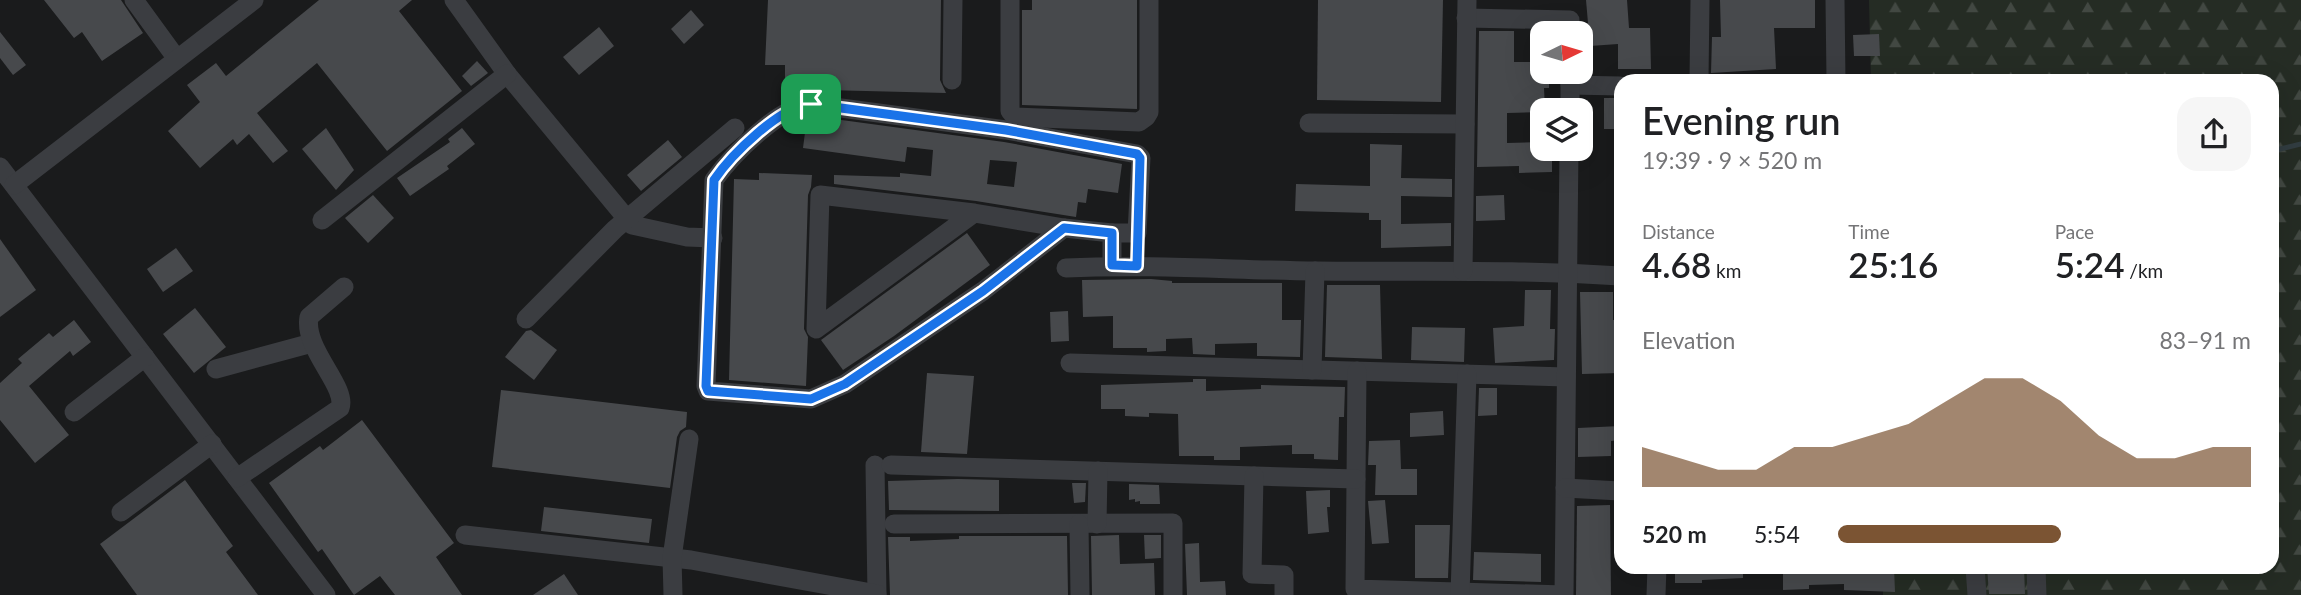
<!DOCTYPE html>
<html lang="en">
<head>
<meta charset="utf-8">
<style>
	:root { --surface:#fff; --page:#f6f6f6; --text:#202124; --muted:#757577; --accent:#7b5433 }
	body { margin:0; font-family:Lato,sans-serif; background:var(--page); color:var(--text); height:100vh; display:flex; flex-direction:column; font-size:26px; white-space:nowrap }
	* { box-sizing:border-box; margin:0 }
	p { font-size:23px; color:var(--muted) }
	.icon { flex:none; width:38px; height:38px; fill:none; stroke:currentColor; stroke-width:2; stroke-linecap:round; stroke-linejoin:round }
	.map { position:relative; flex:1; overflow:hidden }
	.drawer { position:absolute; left:1614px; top:74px; width:665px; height:500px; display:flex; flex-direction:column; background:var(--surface); border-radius:21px; box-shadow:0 7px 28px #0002 }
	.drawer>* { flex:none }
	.needle { width:46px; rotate:85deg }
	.buttons { position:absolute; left:1530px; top:21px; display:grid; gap:14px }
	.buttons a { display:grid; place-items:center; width:63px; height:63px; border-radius:14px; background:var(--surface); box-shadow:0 7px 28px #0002; font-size:35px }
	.pin { position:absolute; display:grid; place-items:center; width:60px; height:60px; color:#fff; margin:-30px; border-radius:14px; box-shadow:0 4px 10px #0006 }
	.round { display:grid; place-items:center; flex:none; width:74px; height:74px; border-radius:21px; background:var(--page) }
	.head { display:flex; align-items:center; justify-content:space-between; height:119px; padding:0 28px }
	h1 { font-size:38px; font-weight:600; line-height:52px }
	.figures { display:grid; grid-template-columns:repeat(3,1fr); gap:10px; height:119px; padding:7px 28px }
	.figures div { display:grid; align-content:center }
	.figures b { font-size:35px; font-weight:600 }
	.figures small { font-size:19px; font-weight:400 }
	.figures p { font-size:19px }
	.chart { height:196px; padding:14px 28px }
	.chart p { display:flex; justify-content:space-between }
	.chart svg { width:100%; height:126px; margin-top:7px; fill:var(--accent); opacity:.7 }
	ul { padding:0 28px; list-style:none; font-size:23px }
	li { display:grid; grid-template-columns:112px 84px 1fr; align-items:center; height:52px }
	li i { height:18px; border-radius:9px; background:var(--accent) }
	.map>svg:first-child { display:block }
	.forest { fill:url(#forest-firs) }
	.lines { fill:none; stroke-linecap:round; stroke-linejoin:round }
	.stream { stroke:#313c40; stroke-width:5 }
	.building { fill:#47494c; fill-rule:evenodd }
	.minor { stroke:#3b3d41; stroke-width:19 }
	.route-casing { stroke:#fff; stroke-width:14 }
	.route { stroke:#1a73e8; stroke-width:9 }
</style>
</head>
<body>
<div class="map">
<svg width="2301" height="595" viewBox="0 0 2301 595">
	<defs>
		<pattern id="forest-firs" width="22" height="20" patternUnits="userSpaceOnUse" patternTransform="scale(1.75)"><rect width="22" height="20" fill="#252c24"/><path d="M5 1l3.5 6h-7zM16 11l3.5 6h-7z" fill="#424842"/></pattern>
	</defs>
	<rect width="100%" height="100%" fill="#1a1b1c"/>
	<!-- forest -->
	<path class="forest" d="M 1869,0 L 2301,0 L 2301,595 L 1883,595 L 1883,567 L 2272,567 L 2272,80 L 1871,80 Z"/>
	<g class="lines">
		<!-- stream -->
		<path class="stream" d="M 2272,151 L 2301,144"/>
	</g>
	<!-- building -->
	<g class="building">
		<path d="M 44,0 L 121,0 L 143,33 L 102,61 L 82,32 L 74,38 Z"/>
		<path d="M 319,0 L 412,0 L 399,11 L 462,91 L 387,151 L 317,63 L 257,113 L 288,151 L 273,163 L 249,134 L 237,145 L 233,139 L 200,168 L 168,131 L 200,102 L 187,85 L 216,63 L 226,76 Z"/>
		<path d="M 768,0 L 941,0 L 940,80 L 946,93 L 785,89 L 785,65 L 765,65 Z"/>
		<path d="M 1032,0 L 1137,0 L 1137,109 L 1022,105 L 1022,10 L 1032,10 Z"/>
		<path d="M 1318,0 L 1443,0 L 1441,102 L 1317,100 Z"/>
		<path d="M 1586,0 L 1627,0 L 1629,28 L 1650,28 L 1651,69 L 1618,69 L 1618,44 L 1590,46 Z"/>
		<path d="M 1720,0 L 1815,0 L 1815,28 L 1774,28 L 1776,69 L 1711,73 L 1712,37 L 1721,37 Z"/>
		<path d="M 691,10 L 704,25 L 684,44 L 671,29 Z"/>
		<path d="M 599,27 L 614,46 L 579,75 L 563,57 Z"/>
		<path d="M 1479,31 L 1514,31 L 1514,62 L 1542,62 L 1542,72 L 1549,72 L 1549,88 L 1544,88 L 1545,110 L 1542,110 L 1542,112 L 1507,113 L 1507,143 L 1542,142 L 1542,149 L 1552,149 L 1552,172 L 1519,173 L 1519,166 L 1477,167 Z"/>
		<path d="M 0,32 L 26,65 L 13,75 L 0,58 Z"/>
		<path d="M 1879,34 L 1880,56 L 1854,56 L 1853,35 Z"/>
		<path d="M 477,61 L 488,73 L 471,86 L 462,76 Z"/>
		<rect x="1604" y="98" width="16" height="31"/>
		<path d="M 812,116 L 1004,142 L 1122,164 L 1118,193 L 1088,189 L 1086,203 L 1078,202 L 1076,217 L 976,201 L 834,184 L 834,175 L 900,177 L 900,173 L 931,176 L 933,150 L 907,147 L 905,162 L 803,148 L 807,117 ZM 990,160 L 1017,162 L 1014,187 L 987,184 Z"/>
		<path d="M 326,128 L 354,170 L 336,190 L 302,149 Z"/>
		<path d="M 462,128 L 475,144 L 447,166 L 449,169 L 410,196 L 397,178 L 450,142 L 448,139 Z"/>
		<path d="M 668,140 L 682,157 L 641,191 L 627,175 Z"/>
		<path d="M 1370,144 L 1402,145 L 1401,178 L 1452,179 L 1452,197 L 1401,196 L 1401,224 L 1451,223 L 1451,246 L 1381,248 L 1381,220 L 1369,220 L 1369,213 L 1295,211 L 1296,184 L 1370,186 Z"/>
		<path d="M 759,173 L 812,175 L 811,187 L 808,195 L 804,329 L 808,337 L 806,386 L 729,380 L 734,179 L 759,180 Z"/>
		<path d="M 373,195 L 394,218 L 368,243 L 345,218 Z"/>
		<path d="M 1504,195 L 1505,220 L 1476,221 L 1476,196 Z"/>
		<path d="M 967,233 L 990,265 L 894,336 L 843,370 L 821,340 Z"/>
		<path d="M 0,239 L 36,290 L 0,317 Z"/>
		<path d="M 176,248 L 193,271 L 163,292 L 147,269 Z"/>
		<path d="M 1151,279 L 1172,281 L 1172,283 L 1282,283 L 1282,320 L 1301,320 L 1300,357 L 1257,356 L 1257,343 L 1215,344 L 1215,355 L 1193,354 L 1192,338 L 1166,339 L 1166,351 L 1147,352 L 1147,348 L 1113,348 L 1113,316 L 1083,317 L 1082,280 Z"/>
		<path d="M 1327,285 L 1380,285 L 1382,359 L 1325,357 Z"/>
		<path d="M 1525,290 L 1551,290 L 1550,329 L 1555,329 L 1554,360 L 1495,363 L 1493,328 L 1524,326 Z"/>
		<path d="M 1580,292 L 1613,292 L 1613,320 L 1620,320 L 1620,373 L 1582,374 Z"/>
		<path d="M 195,308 L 226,347 L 194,373 L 163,334 Z"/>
		<path d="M 1068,311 L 1069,341 L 1051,342 L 1050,312 Z"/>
		<path d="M 74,320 L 91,342 L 73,356 L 70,351 L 29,386 L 69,435 L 35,463 L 0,420 L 0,383 L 22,363 L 18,359 L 49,333 L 53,337 Z"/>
		<path d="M 1412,327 L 1465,328 L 1464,362 L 1411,360 Z"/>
		<path d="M 531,330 L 557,350 L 534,380 L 505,357 L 526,331 Z"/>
		<path d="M 927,373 L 974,376 L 967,454 L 921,452 Z"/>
		<path d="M 1193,379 L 1206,379 L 1206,391 L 1261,389 L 1261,385 L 1345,387 L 1344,417 L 1339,417 L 1338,460 L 1314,459 L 1314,454 L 1292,454 L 1292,445 L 1240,447 L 1240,460 L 1214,460 L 1214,456 L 1179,456 L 1178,414 L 1149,413 L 1149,417 L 1125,416 L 1125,409 L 1101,409 L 1101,385 L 1193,382 Z"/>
		<path d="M 1479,388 L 1497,388 L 1497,415 L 1478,416 Z"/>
		<path d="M 501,390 L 687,412 L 686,427 L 680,431 L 677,437 L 670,488 L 492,467 Z"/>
		<path d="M 1443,411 L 1444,435 L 1410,437 L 1410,413 Z"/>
		<path d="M 362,420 L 454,543 L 436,557 L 462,595 L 395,595 L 380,576 L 354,595 L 322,549 L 318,552 L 269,483 L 320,446 L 323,450 Z"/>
		<path d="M 1620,426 L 1620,440 L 1611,441 L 1611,456 L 1578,457 L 1578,428 Z"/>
		<path d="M 1400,440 L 1401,469 L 1417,469 L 1417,495 L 1375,495 L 1376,465 L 1368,465 L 1369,441 Z"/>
		<path d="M 958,479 L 999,480 L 999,511 L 889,510 L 888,481 Z"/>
		<path d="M 185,480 L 233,546 L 226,552 L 258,595 L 137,595 L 100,544 Z"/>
		<path d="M 1072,483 L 1086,483 L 1085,502 L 1074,503 Z"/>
		<path d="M 1129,484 L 1159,485 L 1160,504 L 1140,504 L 1140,501 L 1135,502 L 1135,499 L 1129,500 Z"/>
		<path d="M 1330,490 L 1330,507 L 1327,507 L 1329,532 L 1308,534 L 1306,491 Z"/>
		<path d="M 1385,500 L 1389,543 L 1372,544 L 1368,501 Z"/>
		<path d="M 1610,505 L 1611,595 L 1576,595 L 1577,506 Z"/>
		<path d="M 544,507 L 652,519 L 649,543 L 541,531 Z"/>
		<path d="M 1415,525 L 1450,525 L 1448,578 L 1415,578 Z"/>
		<path d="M 1119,535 L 1120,564 L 1154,563 L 1155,595 L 1092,595 L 1091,536 Z"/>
		<path d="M 1144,535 L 1161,535 L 1161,558 L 1145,559 Z"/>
		<path d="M 959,536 L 1067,536 L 1068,595 L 890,595 L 888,537 L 910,537 L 910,541 L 959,539 Z"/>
		<path d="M 1199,543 L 1200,582 L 1225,581 L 1226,595 L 1187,595 L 1185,544 Z"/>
		<path d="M 1474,552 L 1541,554 L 1541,582 L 1473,580 Z"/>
		<path d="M 1675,567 L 1743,567 L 1743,578 L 1702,580 L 1702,583 L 1675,583 Z"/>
		<path d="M 1783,567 L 1894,567 L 1895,592 L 1844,590 L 1844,584 L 1809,585 L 1809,589 L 1783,590 Z"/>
		<path d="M 1987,567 L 2024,567 L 2025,594 L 1989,594 Z"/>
		<path d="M 564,574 L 578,595 L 533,595 Z"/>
	</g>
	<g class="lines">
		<!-- minor -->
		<g class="minor">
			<path d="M 134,0 L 177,59"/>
			<path d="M 454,0 L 507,74 L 632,225 L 687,237 L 713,238"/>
			<path d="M 1010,0 L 1010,111 L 1015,117 L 1139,122 L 1146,117 L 1149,112 L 1149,0"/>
			<path d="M 1835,0 L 1836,80"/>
			<path d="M 1466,18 L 1570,20"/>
			<path d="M 952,80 L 953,0"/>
			<path d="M 1699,80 L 1700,0"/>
			<path d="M 1570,85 L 1620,86"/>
			<path d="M 1570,110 L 1570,72"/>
			<path d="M 1309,123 L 1465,124"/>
			<path d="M 0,167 L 326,595"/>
			<path d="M 14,185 L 254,0"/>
			<path d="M 974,213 L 816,329 L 820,195 L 974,213 L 1064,228 L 1112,233 L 1112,265"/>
			<path d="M 322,220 L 507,74"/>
			<path d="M 1064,228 L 983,291 L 845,384 L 811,399 L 708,391 L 706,386 L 714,180 C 732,155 780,106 811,104 L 1006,130 L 1137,154 L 1141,158 L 1137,233 L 1112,233"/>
			<path d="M 1066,268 C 1150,264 1233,270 1317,271 C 1418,272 1519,269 1620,276"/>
			<path d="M 1463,271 L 1467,0"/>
			<path d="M 526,319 L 615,229 L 735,128"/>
			<path d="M 1070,363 L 1566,377"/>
			<path d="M 216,369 L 312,343"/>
			<path d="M 1312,370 L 1315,271"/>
			<path d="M 1357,371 L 1355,589 L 1564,595 L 1569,149"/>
			<path d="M 74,412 L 145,357"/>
			<path d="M 875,465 L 877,595"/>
			<path d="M 891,465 L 1356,479"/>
			<path d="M 1254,476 L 1252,574 L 1284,575 L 1284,595"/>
			<path d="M 237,478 L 340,408 C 348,387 303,349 309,317 L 344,287"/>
			<path d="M 1565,488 L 1620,491"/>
			<path d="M 121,512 L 212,444"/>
			<path d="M 894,524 L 1173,523 L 1173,595"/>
			<path d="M 1079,524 L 1080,595"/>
			<path d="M 1097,524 L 1098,471"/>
			<path d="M 465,535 L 691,560 L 877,594"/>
			<path d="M 1975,567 L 1977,595"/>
			<path d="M 2036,567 L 2037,595"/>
			<path d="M 673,595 L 672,558 L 689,439"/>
			<path d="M 1460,595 L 1467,374"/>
			<path d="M 1656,595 L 1657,567"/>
		</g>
	</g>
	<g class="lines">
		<defs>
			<path id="route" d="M 811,104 L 1006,130 L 1137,154 L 1140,158 L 1137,266 L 1112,265 L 1112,233 L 1064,228 L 983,291 L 845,384 L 811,399 L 708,391 L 706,386 L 714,180 C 731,155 780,106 811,104 Z"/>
		</defs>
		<!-- route casing -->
		<use href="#route" class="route-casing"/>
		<!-- route -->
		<use href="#route" class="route"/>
	</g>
</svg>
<div class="buttons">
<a><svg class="needle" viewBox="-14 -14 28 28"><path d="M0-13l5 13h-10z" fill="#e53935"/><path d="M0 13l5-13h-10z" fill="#757577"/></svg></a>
<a><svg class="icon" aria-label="layers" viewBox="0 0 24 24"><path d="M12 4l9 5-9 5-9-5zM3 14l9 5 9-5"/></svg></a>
</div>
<div class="pin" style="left:811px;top:104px;background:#1e9e55"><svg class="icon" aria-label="arrive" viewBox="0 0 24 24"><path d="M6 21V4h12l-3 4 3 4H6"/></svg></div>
<section class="drawer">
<div class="head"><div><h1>Evening run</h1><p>19:39 · 9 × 520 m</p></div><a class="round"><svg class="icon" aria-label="share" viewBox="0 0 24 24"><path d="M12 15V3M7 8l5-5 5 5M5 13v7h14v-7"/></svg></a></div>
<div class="figures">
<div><p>Distance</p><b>4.68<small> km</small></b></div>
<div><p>Time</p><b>25:16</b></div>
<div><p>Pace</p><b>5:24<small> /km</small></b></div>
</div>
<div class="chart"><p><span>Elevation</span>83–91 m</p>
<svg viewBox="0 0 160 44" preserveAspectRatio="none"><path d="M0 44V30L10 34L20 38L30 38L40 30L50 30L60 26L70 22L80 14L90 6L100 6L110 14L120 26L130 34L140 34L150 30L160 30V44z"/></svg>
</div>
<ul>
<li><b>520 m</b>5:54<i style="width:54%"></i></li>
</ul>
</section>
</div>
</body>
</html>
